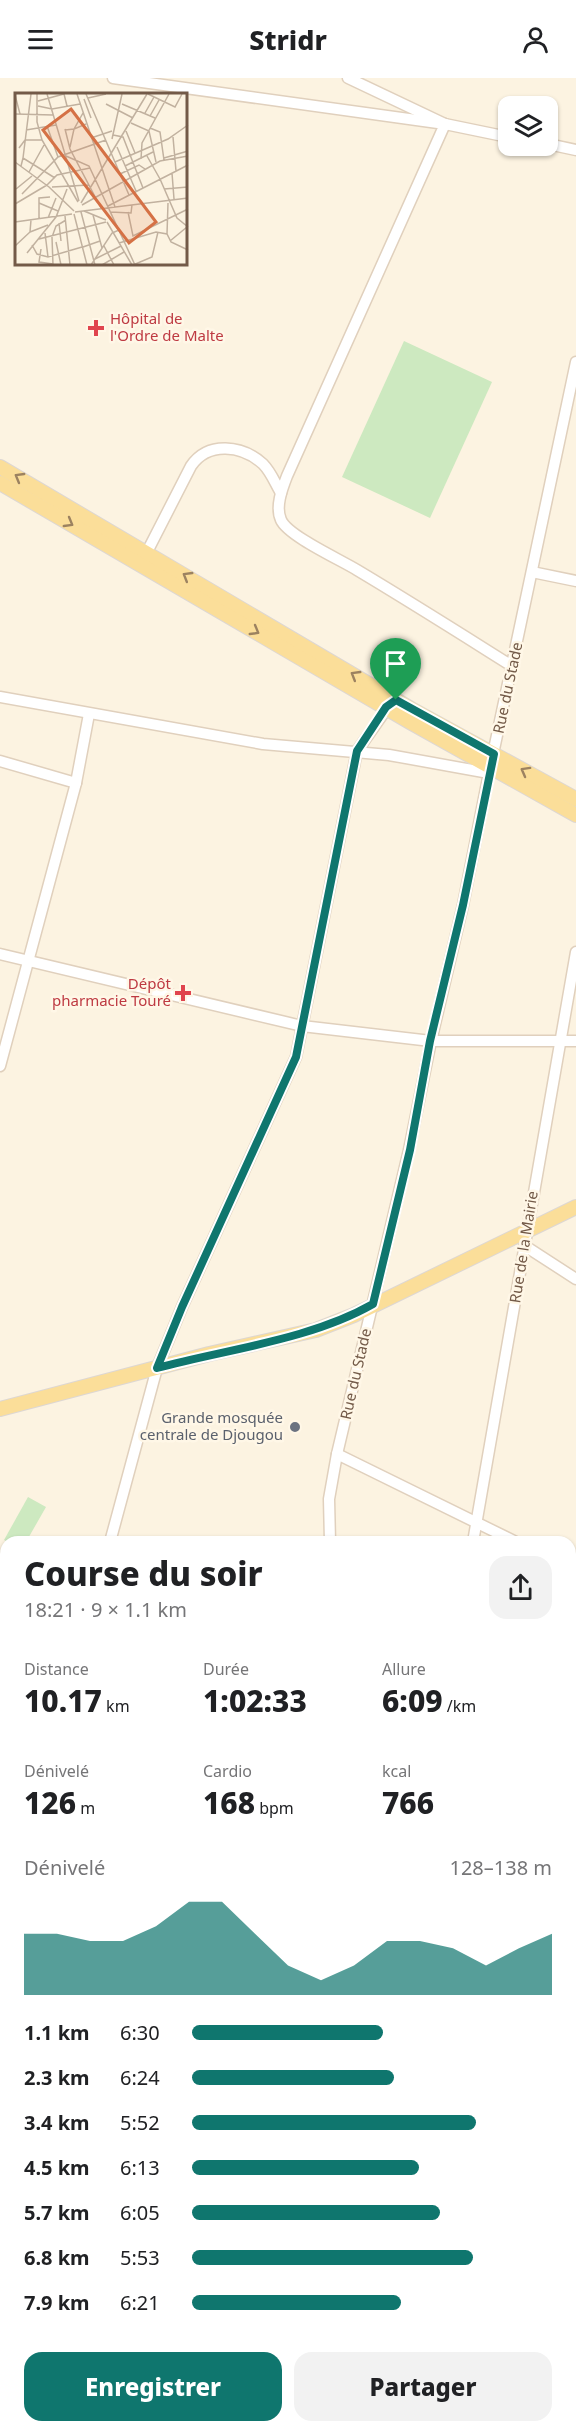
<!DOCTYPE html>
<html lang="fr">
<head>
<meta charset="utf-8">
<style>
	:root { --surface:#fff; --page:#f2f2f2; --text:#202124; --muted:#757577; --accent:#0f766e }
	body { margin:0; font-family:"Noto Sans",sans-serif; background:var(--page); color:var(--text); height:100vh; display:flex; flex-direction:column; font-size:22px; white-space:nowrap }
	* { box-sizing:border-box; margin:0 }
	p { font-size:20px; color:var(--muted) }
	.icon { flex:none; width:33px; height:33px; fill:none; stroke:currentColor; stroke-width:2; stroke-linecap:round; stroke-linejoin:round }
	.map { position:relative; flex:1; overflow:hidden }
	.drawer { position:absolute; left:0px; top:1458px; width:576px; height:897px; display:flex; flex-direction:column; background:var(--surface); border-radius:18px 18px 0 0; box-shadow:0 2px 4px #0004 }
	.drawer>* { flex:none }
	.buttons { position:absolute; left:498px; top:18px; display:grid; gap:12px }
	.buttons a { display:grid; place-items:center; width:60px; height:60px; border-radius:12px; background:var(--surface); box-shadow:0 2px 4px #0004; font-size:30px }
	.pin { position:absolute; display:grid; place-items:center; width:51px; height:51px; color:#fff; margin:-62px -26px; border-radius:50% 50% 50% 0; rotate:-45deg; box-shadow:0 0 6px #0007 }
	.pin .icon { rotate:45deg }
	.round { display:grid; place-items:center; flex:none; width:63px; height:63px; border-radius:18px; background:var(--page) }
	.headline { display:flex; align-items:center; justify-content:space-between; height:102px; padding:0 24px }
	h1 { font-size:33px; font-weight:800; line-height:45px }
	.stats { display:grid; grid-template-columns:repeat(3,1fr); gap:9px; height:102px; padding:6px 24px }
	.stats div { display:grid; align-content:center }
	.stats b { font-size:30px; font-weight:800 }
	.stats small { font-size:16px; font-weight:400 }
	.stats p { font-size:16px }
	.chart { height:168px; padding:12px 24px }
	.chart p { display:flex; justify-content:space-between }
	.chart svg { width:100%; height:108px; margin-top:6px; fill:var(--accent); opacity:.7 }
	.primary-button { display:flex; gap:12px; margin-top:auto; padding:12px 24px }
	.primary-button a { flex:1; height:69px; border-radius:18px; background:var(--accent); color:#fff; font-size:24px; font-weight:800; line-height:69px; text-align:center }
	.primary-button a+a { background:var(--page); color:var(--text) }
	ul { padding:0 24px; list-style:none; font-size:20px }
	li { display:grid; grid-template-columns:96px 72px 1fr; align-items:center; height:45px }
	li i { height:15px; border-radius:8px; background:var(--accent) }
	header { display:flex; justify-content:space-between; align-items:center; height:78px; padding:0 24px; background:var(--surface); font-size:27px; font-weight:800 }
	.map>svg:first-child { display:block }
	.green { fill:#cde9c0 }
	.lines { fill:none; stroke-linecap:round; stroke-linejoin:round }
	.minor-casing { stroke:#e0d0bd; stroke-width:13 }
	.major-casing { stroke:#ddd7d3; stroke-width:16 }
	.minor { stroke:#fff; stroke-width:10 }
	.major { stroke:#fbde99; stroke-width:14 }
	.oneway { stroke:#9c8260 }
	.route-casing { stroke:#fff; stroke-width:12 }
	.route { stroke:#0f766e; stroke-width:8 }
	.health-dot { fill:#e0444e; stroke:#fff7e7; stroke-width:2 }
	.worship-dot { fill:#6b7280; stroke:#fff7e7; stroke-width:2 }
	.labels { text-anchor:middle; stroke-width:5; stroke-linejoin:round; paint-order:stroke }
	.health-label { font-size:15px; fill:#be3a42; stroke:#fff7e7; text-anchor:start }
	.street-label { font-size:15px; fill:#735a48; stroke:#fff7e7 }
	.worship-label { font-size:15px; fill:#5b616d; stroke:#fff7e7; text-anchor:end }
	.inset-road { fill:none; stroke:#c1b19f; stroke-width:1.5 }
	.view { fill:#d57145; fill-opacity:0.15; stroke:#d57145; stroke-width:3 }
	.inset-edge { fill:none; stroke:#735a48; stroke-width:3 }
</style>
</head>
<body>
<header><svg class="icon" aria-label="menu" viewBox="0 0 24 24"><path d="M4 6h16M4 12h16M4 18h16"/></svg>Stridr<svg class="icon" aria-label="person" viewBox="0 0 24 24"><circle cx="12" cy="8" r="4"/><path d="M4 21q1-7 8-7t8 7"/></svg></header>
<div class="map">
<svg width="576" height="2355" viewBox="0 0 576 2355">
	<rect width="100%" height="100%" fill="#fcf3e1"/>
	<!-- green -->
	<g class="green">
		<path d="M 404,263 L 492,304 L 430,440 L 342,399 Z"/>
		<path d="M 28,1419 L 46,1429 L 26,1464 L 8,1464 L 4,1462 Z"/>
	</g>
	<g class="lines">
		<defs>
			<g id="minor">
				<path d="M 113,0 L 445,46 L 287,398 C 282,411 275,429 281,442 C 288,458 341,482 357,492 C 409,523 461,556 512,588"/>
				<path d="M 348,0 L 445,46 L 508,59"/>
				<path d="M 548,66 L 576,72"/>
				<path d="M 147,474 L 191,388 C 208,363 242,367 263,386 C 271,394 275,405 281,415"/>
				<path d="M 532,494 L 576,503"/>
				<path d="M 0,619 L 263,666 L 389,677 L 489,695"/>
				<path d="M 0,683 L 76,705"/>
				<path d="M 0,876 L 302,948 L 431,963 L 576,963"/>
				<path d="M 0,988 L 76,705 L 89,636"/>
				<path d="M 525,1168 L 576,1201"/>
				<path d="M 337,1376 L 516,1464"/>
				<path d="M 110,1464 L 157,1290 L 182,1229 L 296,979 L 357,673 L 390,626"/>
				<path d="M 330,1464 L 329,1421 L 337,1376 L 409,1072 L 431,963 L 463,827 L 489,695 L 576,284"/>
				<path d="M 473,1464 L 576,874"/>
				<path d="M 570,1487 L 576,1490"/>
				<path d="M 0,1635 L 6,1637"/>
				<path d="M 570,1693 L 576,1676"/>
				<path d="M 0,1760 L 6,1761"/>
				<path d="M 0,1825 L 6,1808"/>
				<path d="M 570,1828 L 576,1829"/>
				<path d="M 0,2025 L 6,2027"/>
				<path d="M 570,2146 L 576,2123"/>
				<path d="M 0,2157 L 6,2150"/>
				<path d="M 457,2349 L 469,2355"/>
				<path d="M 332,2355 L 334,2349"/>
				<path d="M 499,2355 L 501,2349"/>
			</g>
			<g id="major">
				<path d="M 0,389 L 411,631 L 576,721"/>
				<path d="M 0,405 L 410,644 L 576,737"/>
				<path d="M 0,1331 L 209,1276 L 316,1252 L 354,1237 L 576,1129"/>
			</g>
		</defs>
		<!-- minor casing -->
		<use href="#minor" class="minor-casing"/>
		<!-- major casing -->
		<use href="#major" class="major-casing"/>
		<!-- minor -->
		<use href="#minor" class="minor"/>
		<!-- major -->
		<use href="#major" class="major"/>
	</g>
	<!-- one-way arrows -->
	<defs><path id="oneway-chevron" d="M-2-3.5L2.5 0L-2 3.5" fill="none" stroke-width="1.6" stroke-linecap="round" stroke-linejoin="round" transform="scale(1.5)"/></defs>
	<g class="oneway">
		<use href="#oneway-chevron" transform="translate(19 399) rotate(-150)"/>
		<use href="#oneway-chevron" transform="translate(69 445) rotate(30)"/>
		<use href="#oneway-chevron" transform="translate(187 498) rotate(-149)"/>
		<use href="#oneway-chevron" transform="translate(255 553) rotate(30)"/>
		<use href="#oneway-chevron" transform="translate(355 597) rotate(-149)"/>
		<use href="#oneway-chevron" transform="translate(525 693) rotate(-151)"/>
	</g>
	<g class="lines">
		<defs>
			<path id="route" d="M 396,622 L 494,676 L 463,827 L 430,963 L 410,1072 L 373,1226 C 310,1262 227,1271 157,1290 L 182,1229 L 296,979 L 357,673 L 386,629 Z"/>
		</defs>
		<!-- route casing -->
		<use href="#route" class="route-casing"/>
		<!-- route -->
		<use href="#route" class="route"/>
	</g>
	<!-- markers -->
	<g class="health-dot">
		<path d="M93 241h6v6h6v6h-6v6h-6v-6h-6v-6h6z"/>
		<path d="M180 906h6v6h6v6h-6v6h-6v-6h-6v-6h6z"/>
	</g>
	<circle class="worship-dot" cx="295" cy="1349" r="6"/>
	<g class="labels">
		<!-- health labels -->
		<g class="health-label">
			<text x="110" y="246">Hôpital de<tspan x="110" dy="17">l'Ordre de Malte</tspan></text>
			<text x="171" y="911" text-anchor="end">Dépôt<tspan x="171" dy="17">pharmacie Touré</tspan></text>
		</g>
		<!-- street labels -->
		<g class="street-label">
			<text transform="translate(508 610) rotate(-78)" y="5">Rue du Stade</text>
			<text transform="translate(524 1169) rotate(-81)" y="5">Rue de la Mairie</text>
			<text transform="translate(356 1296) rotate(-77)" y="5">Rue du Stade</text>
		</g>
		<!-- worship labels -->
		<g class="worship-label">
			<text x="283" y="1345">Grande mosquée<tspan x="283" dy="17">centrale de Djougou</tspan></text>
		</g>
	</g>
	<!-- overview -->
	<g transform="translate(15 15)">
		<rect width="172" height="172" fill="#fcf3e1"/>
		<path class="inset-road" d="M 22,1 L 22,29 L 27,47 L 63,109M 32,1 L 64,108M 62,1 L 100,114M 71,1 L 114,102M 133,1 L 160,14 L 167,1M 0,2 L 5,21M 73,5 L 91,1M 69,6 L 76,25M 23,8 L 49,1 L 52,13M 91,11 L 118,25M 107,11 L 140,25M 23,13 L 37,16 L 65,11M 130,20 L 139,4M 0,21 L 38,22M 135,23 L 144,7M 116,30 L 134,38 L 141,69M 32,33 L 43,64M 135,35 L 145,39 L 149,67M 50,36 L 55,56 L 86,115M 11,37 L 41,32M 50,37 L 59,36 L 68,20M 111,38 L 120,60M 98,42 L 108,44 L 128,95M 158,44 L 161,78M 76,45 L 97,38M 97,46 L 107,1M 55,54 L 59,36 L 71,31M 102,54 L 121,98M 4,55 L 10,47 L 27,47M 51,63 L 74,73 L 120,172M 132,63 L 145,86M 8,65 L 16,1M 149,65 L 173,58M 126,66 L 127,50 L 154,1M 0,69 L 34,94 L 59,118M 100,69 L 153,46 L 173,32M 6,73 L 8,65 L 40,85M 110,73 L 138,59M 14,79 L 29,52M 157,80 L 159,106M 105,81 L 124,72 L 130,76M 145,86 L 162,125 L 173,134M 32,92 L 42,82 L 75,75M 37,94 L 74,92M 1,96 L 17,83M 149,96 L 173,94M 7,101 L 43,64 L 91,47M 24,110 L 43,118M 66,110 L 132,1M 0,111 L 32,92M 67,112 L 145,68 L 173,63M 93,113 L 173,72M 69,118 L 91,127M 60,119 L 173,105M 66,119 L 80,172M 95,119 L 116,120 L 117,112M 113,119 L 118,143 L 173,116M 59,121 L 72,172M 78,122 L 87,155M 50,123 L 55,172M 24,125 L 24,105 L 35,104M 33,125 L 41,105M 0,129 L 57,121M 92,129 L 117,172M 44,130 L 46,148M 15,139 L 33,132M 30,140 L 33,164M 152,141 L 153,110M 24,146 L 91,129M 155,148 L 172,134M 41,149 L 46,172M 104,150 L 141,139 L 152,141 L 156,149 L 173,157M 17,152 L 22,161 L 33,164 L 67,154M 0,153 L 15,139 L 16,127M 89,153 L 99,172M 68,154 L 85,148M 26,156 L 24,169 L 38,171M 12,160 L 41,124 L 52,96M 80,166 L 106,153M 38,172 L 37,144 L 41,133 L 51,127M 76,172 L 97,140 L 104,137M 87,172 L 109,159M 118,172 L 137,164 L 143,139"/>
		<path class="view" d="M 56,16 L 141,129 L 114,150 L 28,37 Z"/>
		<rect width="172" height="172" class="inset-edge"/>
	</g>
</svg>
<div class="buttons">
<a><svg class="icon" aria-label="layers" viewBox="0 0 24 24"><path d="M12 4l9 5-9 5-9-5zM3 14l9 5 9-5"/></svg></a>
</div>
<div class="pin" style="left:396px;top:622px;background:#1e9e55"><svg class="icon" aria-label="arrive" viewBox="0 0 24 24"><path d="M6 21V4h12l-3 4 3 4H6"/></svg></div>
<section class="drawer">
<div class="headline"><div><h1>Course du soir</h1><p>18:21 · 9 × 1.1 km</p></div><a class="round"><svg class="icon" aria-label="share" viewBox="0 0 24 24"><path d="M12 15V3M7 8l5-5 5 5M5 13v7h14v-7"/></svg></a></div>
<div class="stats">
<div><p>Distance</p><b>10.17<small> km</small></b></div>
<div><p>Durée</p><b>1:02:33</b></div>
<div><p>Allure</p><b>6:09<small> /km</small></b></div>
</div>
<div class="stats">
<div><p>Dénivelé</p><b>126<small> m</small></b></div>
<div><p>Cardio</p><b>168<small> bpm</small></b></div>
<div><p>kcal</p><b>766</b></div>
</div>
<div class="chart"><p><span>Dénivelé</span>128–138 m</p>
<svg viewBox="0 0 160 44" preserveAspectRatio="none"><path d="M0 44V19L10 19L20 22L30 22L40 16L50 6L60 6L70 19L80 32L90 38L100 32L110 22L120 22L130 25L140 32L150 25L160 19V44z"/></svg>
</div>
<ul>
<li><b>1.1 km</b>6:30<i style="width:53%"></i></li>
<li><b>2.3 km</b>6:24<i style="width:56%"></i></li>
<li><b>3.4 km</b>5:52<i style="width:79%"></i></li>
<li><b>4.5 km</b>6:13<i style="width:63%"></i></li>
<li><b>5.7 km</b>6:05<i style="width:69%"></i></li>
<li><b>6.8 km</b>5:53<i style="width:78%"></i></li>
<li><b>7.9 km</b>6:21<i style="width:58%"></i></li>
</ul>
<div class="primary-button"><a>Enregistrer</a><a>Partager</a></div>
</section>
</div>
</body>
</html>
